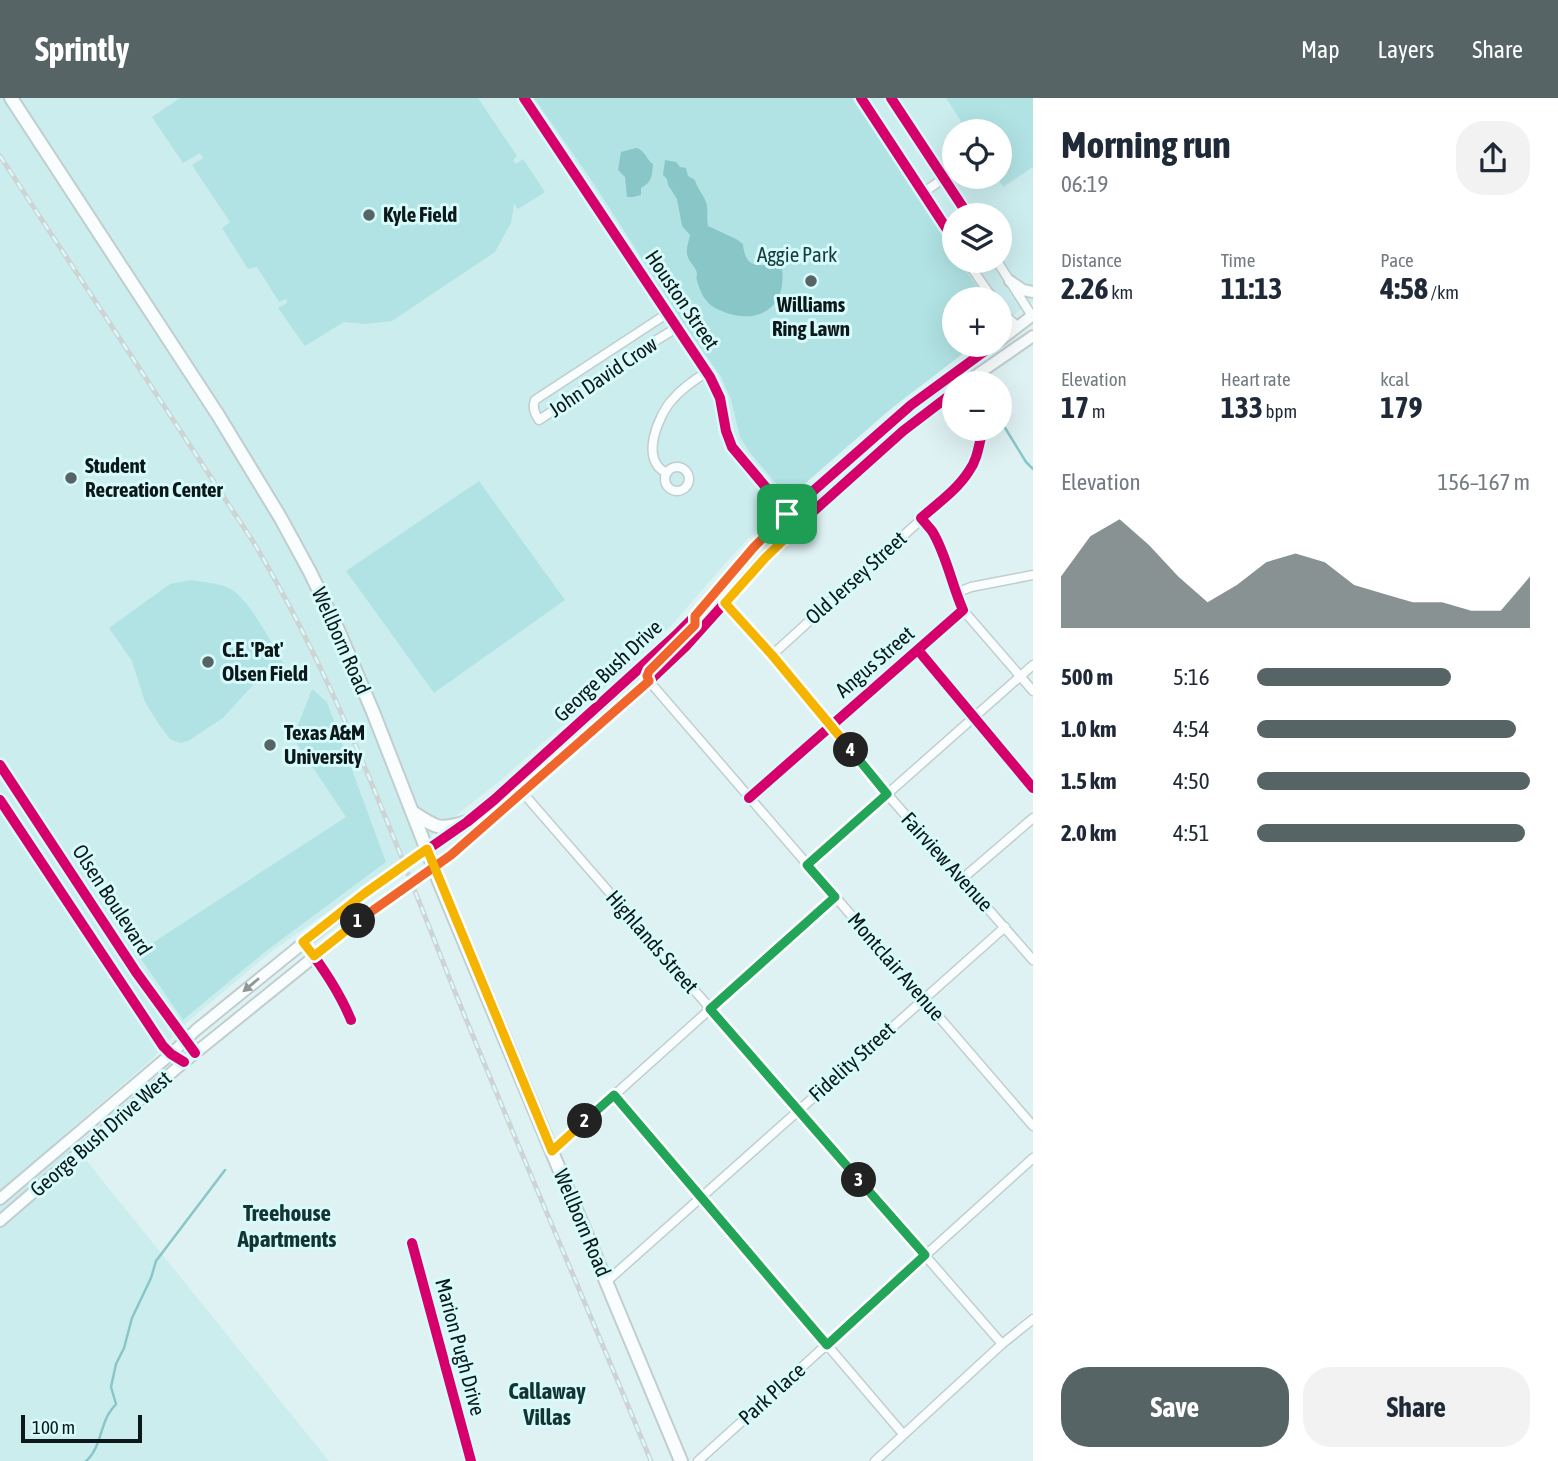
<!DOCTYPE html>
<html lang="en">
<head>
<meta charset="utf-8">
<style>
	:root { --surface:#fff; --page:#f2f2f3; --text:#1f2937; --muted:#747a83; --accent:#566465 }
	body { margin:0; font-family:"Asap Condensed",sans-serif; background:var(--page); color:var(--text); height:100vh; display:flex; flex-direction:column; font-size:26px; white-space:nowrap }
	* { box-sizing:border-box; margin:0 }
	p { font-size:23px; color:var(--muted) }
	.icon { flex:none; width:38px; height:38px; fill:none; stroke:currentColor; stroke-width:2; stroke-linecap:round; stroke-linejoin:round }
	.map { position:relative; flex:1; overflow:hidden }
	.panel { display:flex; flex-direction:column; background:var(--surface); width:525px }
	.panel>* { flex:none }
	.buttons { position:absolute; left:942px; top:21px; display:grid; gap:14px }
	.buttons a { display:grid; place-items:center; width:70px; height:70px; border-radius:50%; background:var(--surface); box-shadow:0 7px 28px #0002; font-size:35px }
	.scale { position:absolute; left:21px; bottom:18px; width:121px; box-sizing:border-box; padding-left:7px; border:4px solid #0c1819; border-top:0; font-size:19px; line-height:24px; white-space:nowrap; color:#0c1819; -webkit-text-stroke:5px #d7fafb; paint-order:stroke }
	.pin { position:absolute; display:grid; place-items:center; width:60px; height:60px; color:#fff; margin:-30px; border-radius:14px; box-shadow:0 4px 10px #0006 }
	.km { position:absolute; width:35px; height:35px; margin:-18px; border-radius:50%; background:#222; color:#fff; font-size:19px; line-height:35px; text-align:center }
	.round { display:grid; place-items:center; flex:none; width:74px; height:74px; border-radius:28px; background:var(--page) }
	.headline { display:flex; align-items:center; justify-content:space-between; height:119px; padding:0 28px }
	h1 { font-size:38px; font-weight:700; line-height:52px }
	.stats { display:grid; grid-template-columns:repeat(3,1fr); gap:10px; height:119px; padding:7px 28px }
	.stats div { display:grid; align-content:center }
	.stats b { font-size:30px; font-weight:700 }
	.stats small { font-size:19px; font-weight:400 }
	.stats p { font-size:19px }
	.chart { height:196px; padding:14px 28px }
	.chart p { display:flex; justify-content:space-between }
	.chart svg { width:100%; height:126px; margin-top:7px; fill:var(--accent); opacity:.7 }
	.button { display:flex; gap:14px; margin-top:auto; padding:14px 28px }
	.button a { flex:1; height:80px; border-radius:28px; background:var(--accent); color:#fff; font-size:28px; font-weight:700; line-height:80px; text-align:center }
	.button a+a { background:var(--page); color:var(--text) }
	ul { padding:0 28px; list-style:none; font-size:23px }
	li { display:grid; grid-template-columns:112px 84px 1fr; align-items:center; height:52px }
	li i { height:18px; border-radius:9px; background:var(--accent) }
	header { display:flex; align-items:center; gap:42px; box-sizing:border-box; height:98px; padding:0 35px; background:var(--accent); color:#fff }
	header strong { font-size:33px }
	nav { display:flex; gap:38px; margin-inline-start:auto; font-size:24px }
	main { display:flex; flex:1; min-height:0 }
	.map>svg:first-child { display:block }
	.built { fill:#ccedee; fill-rule:evenodd }
	.green { fill:#b1e3e4 }
	.water { fill:#88c6c8 }
	.lines { fill:none; stroke-linecap:round; stroke-linejoin:round }
	.stream { stroke:#88c6c8; stroke-width:2.5 }
	.minor-casing { stroke:#c0cecf; stroke-width:11 }
	.secondary-casing { stroke:#c0cecf; stroke-width:14 }
	.primary-casing { stroke:#c0cecf; stroke-width:16 }
	.minor { stroke:#fafdfd; stroke-width:8 }
	.secondary { stroke:#fafdfd; stroke-width:10 }
	.primary { stroke:#fafdfd; stroke-width:12 }
	.rail-casing { stroke:#ced3d4; stroke-width:5 }
	.rail { stroke:#d7fafb; stroke-width:2.5; stroke-dasharray:8; stroke-linecap:butt }
	.cycleway-casing { stroke:#d7fafb; stroke-width:15 }
	.cycleway { stroke:#d6006c; stroke-width:10 }
	.oneway { fill:#8f9696 }
	.split-1-casing { stroke:#fff; stroke-width:14 }
	.split-2-casing { stroke:#fff; stroke-width:14 }
	.split-3-casing { stroke:#fff; stroke-width:14 }
	.split-4-casing { stroke:#fff; stroke-width:14 }
	.split-5-casing { stroke:#fff; stroke-width:14 }
	.split-1 { stroke:#f0652b; stroke-width:9 }
	.split-2 { stroke:#f5b400; stroke-width:9 }
	.split-3 { stroke:#22a559; stroke-width:9 }
	.split-4 { stroke:#22a559; stroke-width:9 }
	.split-5 { stroke:#f5b400; stroke-width:9 }
	.poi-dot { fill:#566465; stroke:#d7fafb; stroke-width:2.5 }
	.labels { text-anchor:middle; stroke-width:6; stroke-linejoin:round; paint-order:stroke }
	.poi-label { font-size:21px; font-weight:bold; fill:#0c1819; stroke:#d7fafb; text-anchor:start }
	.park-label { font-size:21px; fill:#153c3d; stroke:#d7fafb }
	.street-label { font-size:21px; fill:#0c1819; stroke:#d7fafb }
	.neighbourhood-label { font-size:23px; font-weight:bold; fill:#143333; stroke:#d7fafb }
</style>
</head>
<body>
<header>
<strong>Sprintly</strong>
<nav><a>Map</a><a>Layers</a><a>Share</a></nav>
</header>
<main>
<div class="map">
<svg width="1033" height="1363" viewBox="0 0 1033 1363">
	<rect width="100%" height="100%" fill="#dff2f3"/>
	<!-- built -->
	<path class="built" d="M 0,0 L 1033,0 L 1033,203 L 999,228 L 999,201 L 954,201 L 954,247 L 974,247 L 882,318 L 796,394 L 756,432 L 724,467 L 671,528 L 617,579 L 501,682 L 390,770 L 271,854 L 184,927 L 151,962 L 65,1036 L 329,1363 L 0,1363 ZM 954,33 L 999,33 L 999,79 L 954,79 ZM 954,117 L 999,117 L 999,163 L 954,163 Z"/>
	<!-- green -->
	<g class="green">
		<path d="M 180,0 L 478,0 L 517,58 L 513,62 L 516,66 L 523,61 L 545,94 L 518,111 L 514,106 L 511,125 L 495,154 L 392,223 L 365,226 L 344,224 L 305,248 L 278,210 L 287,205 L 286,201 L 279,204 L 257,169 L 248,171 L 222,130 L 230,124 L 192,67 L 203,60 L 200,55 L 183,65 L 152,19 Z"/>
		<path d="M 534,0 L 852,0 L 954,154 L 954,163 L 959,163 L 985,201 L 954,201 L 954,247 L 974,247 L 893,309 L 788,400 L 748,352 L 740,339 L 731,302 L 721,279 L 688,232 L 590,80 Z"/>
		<path d="M 946,0 L 1033,0 L 1033,69 L 1003,89 L 997,79 L 999,79 L 999,33 L 967,33 Z"/>
		<path d="M 479,383 L 565,502 L 434,595 L 346,473 Z"/>
		<path d="M 191,482 C 203,484 218,485 229,490 C 250,501 271,545 284,566 L 252,588 L 223,620 L 188,643 L 180,645 L 170,641 L 160,628 L 145,604 L 132,563 L 109,530 L 170,486 Z"/>
		<path d="M 312,591 L 327,604 L 386,764 L 266,853 L 183,922 L 137,855 L 346,719 L 293,640 Z"/>
	</g>
	<!-- water -->
	<g class="water">
		<path d="M 636,50 C 646,52 646,62 653,66 C 652,78 652,84 641,90 L 641,97 L 633,99 L 627,99 L 625,79 L 618,72 L 621,54 Z"/>
		<path d="M 665,62 L 676,64 L 680,69 L 686,70 L 688,78 L 695,82 C 697,90 703,96 706,104 C 709,112 706,120 708,128 L 736,141 L 743,146 C 746,178 764,161 782,171 C 787,210 758,227 724,214 C 717,211 710,208 706,202 C 702,198 699,189 697,183 C 695,174 699,181 696,172 C 694,169 692,166 690,163 C 684,154 688,147 690,137 L 682,128 L 677,101 L 668,87 L 667,81 L 663,77 Z"/>
	</g>
	<g class="lines">
		<!-- stream -->
		<g class="stream">
			<path d="M 999,320 L 1026,364 L 1033,371"/>
			<path d="M 86,1363 C 98,1353 100,1335 106,1321 C 108,1315 112,1311 116,1306 L 111,1289 L 116,1266 L 124,1250 L 132,1220 L 151,1180 L 156,1163 L 225,1072"/>
		</g>
		<defs>
			<g id="minor">
				<path d="M 524,0 L 710,279 L 720,300 L 726,333 L 732,349 L 798,427"/>
				<path d="M 861,0 L 954,142"/>
				<path d="M 891,0 L 968,117"/>
				<path d="M 923,95 L 944,80"/>
				<path d="M 967,163 L 993,201"/>
				<path d="M 997,163 L 1032,218"/>
				<path d="M 999,210 L 1006,218 L 1018,229"/>
				<path d="M 668,215 L 535,302 C 532,309 534,315 539,322 L 551,314 L 642,251 L 678,229"/>
				<circle cx="677" cy="381" r="12"/>
				<path d="M 667,375 C 639,363 658,318 672,302 C 682,290 694,282 707,274"/>
				<path d="M 921,420 L 932,433 L 940,450 L 956,495 L 963,512 L 1033,593"/>
				<path d="M 956,495 L 971,489 L 1033,477"/>
				<path d="M 725,505 L 772,557 L 887,696 L 1033,862"/>
				<path d="M 918,552 L 1033,690"/>
				<path d="M 772,557 L 947,398 L 970,373"/>
				<path d="M 649,583 L 1033,1028"/>
				<path d="M 0,667 L 136,874 L 195,955"/>
				<path d="M 523,695 L 1002,1246"/>
				<path d="M 749,700 L 963,512"/>
				<path d="M 0,702 L 163,948 L 171,956 L 184,964"/>
				<path d="M 807,767 L 1033,567"/>
				<path d="M 962,781 L 1033,720"/>
				<path d="M 303,843 C 322,869 339,893 351,922"/>
				<path d="M 614,997 L 903,1336"/>
				<path d="M 552,1053 L 835,799"/>
				<path d="M 412,1145 L 471,1363"/>
				<path d="M 606,1184 L 1005,829"/>
				<path d="M 698,1363 L 1033,1060"/>
				<path d="M 875,1363 L 1002,1246 L 1033,1221"/>
			</g>
			<g id="secondary">
				<path d="M 1010,183 L 1023,192 L 1033,194"/>
				<path d="M 990,198 L 991,201"/>
				<path d="M 999,243 L 1033,217"/>
				<path d="M 965,285 L 1033,238"/>
				<path d="M 0,1101 L 171,956 L 196,932 L 365,795 L 467,724 L 494,702 L 675,538 L 695,518 L 754,449 L 787,416 L 911,307 L 993,247"/>
				<path d="M 0,1123 L 184,964 L 367,816 L 451,757 L 523,695 L 649,583 L 687,547 L 765,460 L 788,436 L 903,333 L 954,294"/>
			</g>
			<g id="primary">
				<path d="M 11,0 L 218,317 L 280,419 L 310,474 L 338,532 L 373,614 L 441,788 L 681,1363"/>
				<path d="M 414,715 C 438,731 440,732 467,724"/>
			</g>
		</defs>
		<!-- minor casing -->
		<use href="#minor" class="minor-casing"/>
		<!-- secondary casing -->
		<use href="#secondary" class="secondary-casing"/>
		<!-- primary casing -->
		<use href="#primary" class="primary-casing"/>
		<!-- minor -->
		<use href="#minor" class="minor"/>
		<!-- secondary -->
		<use href="#secondary" class="secondary"/>
		<!-- primary -->
		<use href="#primary" class="primary"/>
		<defs>
			<path id="rail" d="M 0,58 L 254,445 C 339,587 395,745 457,899 C 520,1054 587,1208 651,1363"/>
		</defs>
		<!-- rail casing -->
		<use href="#rail" class="rail-casing"/>
		<!-- rail -->
		<use href="#rail" class="rail"/>
		<defs>
			<g id="cycleway">
				<path d="M 524,0 L 710,279 L 720,300 L 726,333 L 732,349 L 795,424"/>
				<path d="M 861,0 L 954,142"/>
				<path d="M 891,0 L 968,117"/>
				<path d="M 918,552 L 1033,690"/>
				<path d="M 0,667 L 136,874 L 195,955"/>
				<path d="M 749,700 L 963,512 C 952,488 946,455 932,433 C 929,429 925,425 921,420 C 937,406 957,392 969,373 C 978,361 979,345 983,331"/>
				<path d="M 0,702 L 163,948 L 171,956 L 184,964"/>
				<path d="M 314,858 L 367,816 L 451,757 L 523,695 L 649,583 L 687,547 L 765,460 L 788,436 L 903,333 L 954,294"/>
				<path d="M 351,922 C 339,893 322,869 303,843 L 365,795 L 467,724 L 494,702 L 675,538 L 695,518 L 754,449 L 787,416 L 911,307 L 993,247"/>
				<path d="M 412,1145 L 471,1363"/>
			</g>
		</defs>
		<!-- cycleway casing -->
		<use href="#cycleway" class="cycleway-casing"/>
		<!-- cycleway -->
		<use href="#cycleway" class="cycleway"/>
	</g>
	<!-- one-way arrows -->
	<defs><path id="oneway-solid" d="M-6-.8H1V-3.2L6.5 0L1 3.2V.8H-6Z" transform="scale(1.75)"/></defs>
	<use class="oneway" href="#oneway-solid" transform="translate(251 887) rotate(140)"/>
	<g class="lines">
		<defs>
			<path id="split-1" d="M 358,823 L 451,757 L 649,583 L 647,578 L 649,573 L 695,527 L 695,518 L 754,449 L 787,416"/>
			<path id="split-2" d="M 358,823 L 314,858 L 303,844 L 365,795 L 427,751 L 552,1053 L 585,1023"/>
			<path id="split-3" d="M 585,1023 L 614,997 L 827,1247 L 925,1157 L 859,1082"/>
			<path id="split-4" d="M 851,652 L 887,696 L 807,767 L 835,799 L 710,911 L 859,1082"/>
			<path id="split-5" d="M 787,416 L 798,428 L 765,460 L 725,505 L 772,557 L 851,652"/>
		</defs>
		<!-- split-1 casing -->
		<use href="#split-1" class="split-1-casing"/>
		<!-- split-2 casing -->
		<use href="#split-2" class="split-2-casing"/>
		<!-- split-3 casing -->
		<use href="#split-3" class="split-3-casing"/>
		<!-- split-4 casing -->
		<use href="#split-4" class="split-4-casing"/>
		<!-- split-5 casing -->
		<use href="#split-5" class="split-5-casing"/>
		<!-- split-1 -->
		<use href="#split-1" class="split-1"/>
		<!-- split-2 -->
		<use href="#split-2" class="split-2"/>
		<!-- split-3 -->
		<use href="#split-3" class="split-3"/>
		<!-- split-4 -->
		<use href="#split-4" class="split-4"/>
		<!-- split-5 -->
		<use href="#split-5" class="split-5"/>
	</g>
	<!-- markers -->
	<g class="poi-dot">
		<circle cx="369" cy="117" r="7"/>
		<circle cx="811" cy="183" r="7"/>
		<circle cx="71" cy="380" r="7"/>
		<circle cx="208" cy="564" r="7"/>
		<circle cx="270" cy="647" r="7"/>
	</g>
	<g class="labels">
		<!-- poi labels -->
		<g class="poi-label">
			<text x="383" y="124">Kyle Field</text>
			<text x="811" y="214" text-anchor="middle">Williams<tspan x="811" dy="24">Ring Lawn</tspan></text>
			<text x="85" y="375">Student<tspan x="85" dy="24">Recreation Center</tspan></text>
			<text x="222" y="559">C.E. 'Pat'<tspan x="222" dy="24">Olsen Field</tspan></text>
			<text x="284" y="642">Texas A&amp;M<tspan x="284" dy="24">University</tspan></text>
		</g>
		<!-- park labels -->
		<g class="park-label">
			<text x="797" y="164">Aggie Park</text>
		</g>
		<!-- street labels -->
		<g class="street-label">
			<text transform="translate(682 202) rotate(56)" y="7">Houston Street</text>
			<text transform="translate(603 279) rotate(-34)" y="7">John David Crow</text>
			<text transform="translate(856 480) rotate(-42)" y="7">Old Jersey Street</text>
			<text transform="translate(341 543) rotate(66)" y="7">Wellborn Road</text>
			<text transform="translate(875 564) rotate(-41)" y="7">Angus Street</text>
			<text transform="translate(608 573) rotate(-43)" y="7">George Bush Drive</text>
			<text transform="translate(947 764) rotate(48)" y="7">Fairview Avenue</text>
			<text transform="translate(112 802) rotate(57)" y="7">Olsen Boulevard</text>
			<text transform="translate(652 844) rotate(49)" y="7">Highlands Street</text>
			<text transform="translate(896 869) rotate(49)" y="7">Montclair Avenue</text>
			<text transform="translate(852 964) rotate(-42)" y="7">Fidelity Street</text>
			<text transform="translate(101 1036) rotate(-41)" y="7">George Bush Drive West</text>
			<text transform="translate(582 1125) rotate(67)" y="7">Wellborn Road</text>
			<text transform="translate(460 1249) rotate(75)" y="7">Marion Pugh Drive</text>
			<text transform="translate(772 1296) rotate(-42)" y="7">Park Place</text>
		</g>
		<!-- neighbourhood labels -->
		<g class="neighbourhood-label">
			<text x="287" y="1123">Treehouse<tspan x="287" dy="26">Apartments</tspan></text>
			<text x="547" y="1301">Callaway<tspan x="547" dy="26">Villas</tspan></text>
		</g>
	</g>
</svg>
<div class="buttons">
<a><svg class="icon" aria-label="locate" viewBox="0 0 24 24"><circle cx="12" cy="12" r="6"/><path d="M12 2v4M12 18v4M2 12h4M18 12h4"/></svg></a>
<a><svg class="icon" aria-label="layers" viewBox="0 0 24 24"><path d="M12 4l9 5-9 5-9-5zM3 14l9 5 9-5"/></svg></a>
<a>+</a>
<a>−</a>
</div>
<div class="scale">100 m</div>
<div class="pin" style="left:787px;top:416px;background:#1e9e55"><svg class="icon" aria-label="arrive" viewBox="0 0 24 24"><path d="M6 21V4h12l-3 4 3 4H6"/></svg></div>
<b class="km" style="left:358px;top:823px">1</b>
<b class="km" style="left:585px;top:1023px">2</b>
<b class="km" style="left:859px;top:1082px">3</b>
<b class="km" style="left:851px;top:652px">4</b>
</div>
<section class="panel">
<div class="headline"><div><h1>Morning run</h1><p>06:19</p></div><a class="round"><svg class="icon" aria-label="share" viewBox="0 0 24 24"><path d="M12 15V3M7 8l5-5 5 5M5 13v7h14v-7"/></svg></a></div>
<div class="stats">
<div><p>Distance</p><b>2.26<small> km</small></b></div>
<div><p>Time</p><b>11:13</b></div>
<div><p>Pace</p><b>4:58<small> /km</small></b></div>
</div>
<div class="stats">
<div><p>Elevation</p><b>17<small> m</small></b></div>
<div><p>Heart rate</p><b>133<small> bpm</small></b></div>
<div><p>kcal</p><b>179</b></div>
</div>
<div class="chart"><p><span>Elevation</span>156–167 m</p>
<svg viewBox="0 0 160 44" preserveAspectRatio="none"><path d="M0 44V26L10 12L20 6L30 15L40 26L50 35L60 29L70 21L80 18L90 21L100 29L110 32L120 35L130 35L140 38L150 38L160 26V44z"/></svg>
</div>
<ul>
<li><b>500 m</b>5:16<i style="width:71%"></i></li>
<li><b>1.0 km</b>4:54<i style="width:95%"></i></li>
<li><b>1.5 km</b>4:50<i style="width:100%"></i></li>
<li><b>2.0 km</b>4:51<i style="width:98%"></i></li>
</ul>
<div class="button"><a>Save</a><a>Share</a></div>
</section>
</main>
</body>
</html>
